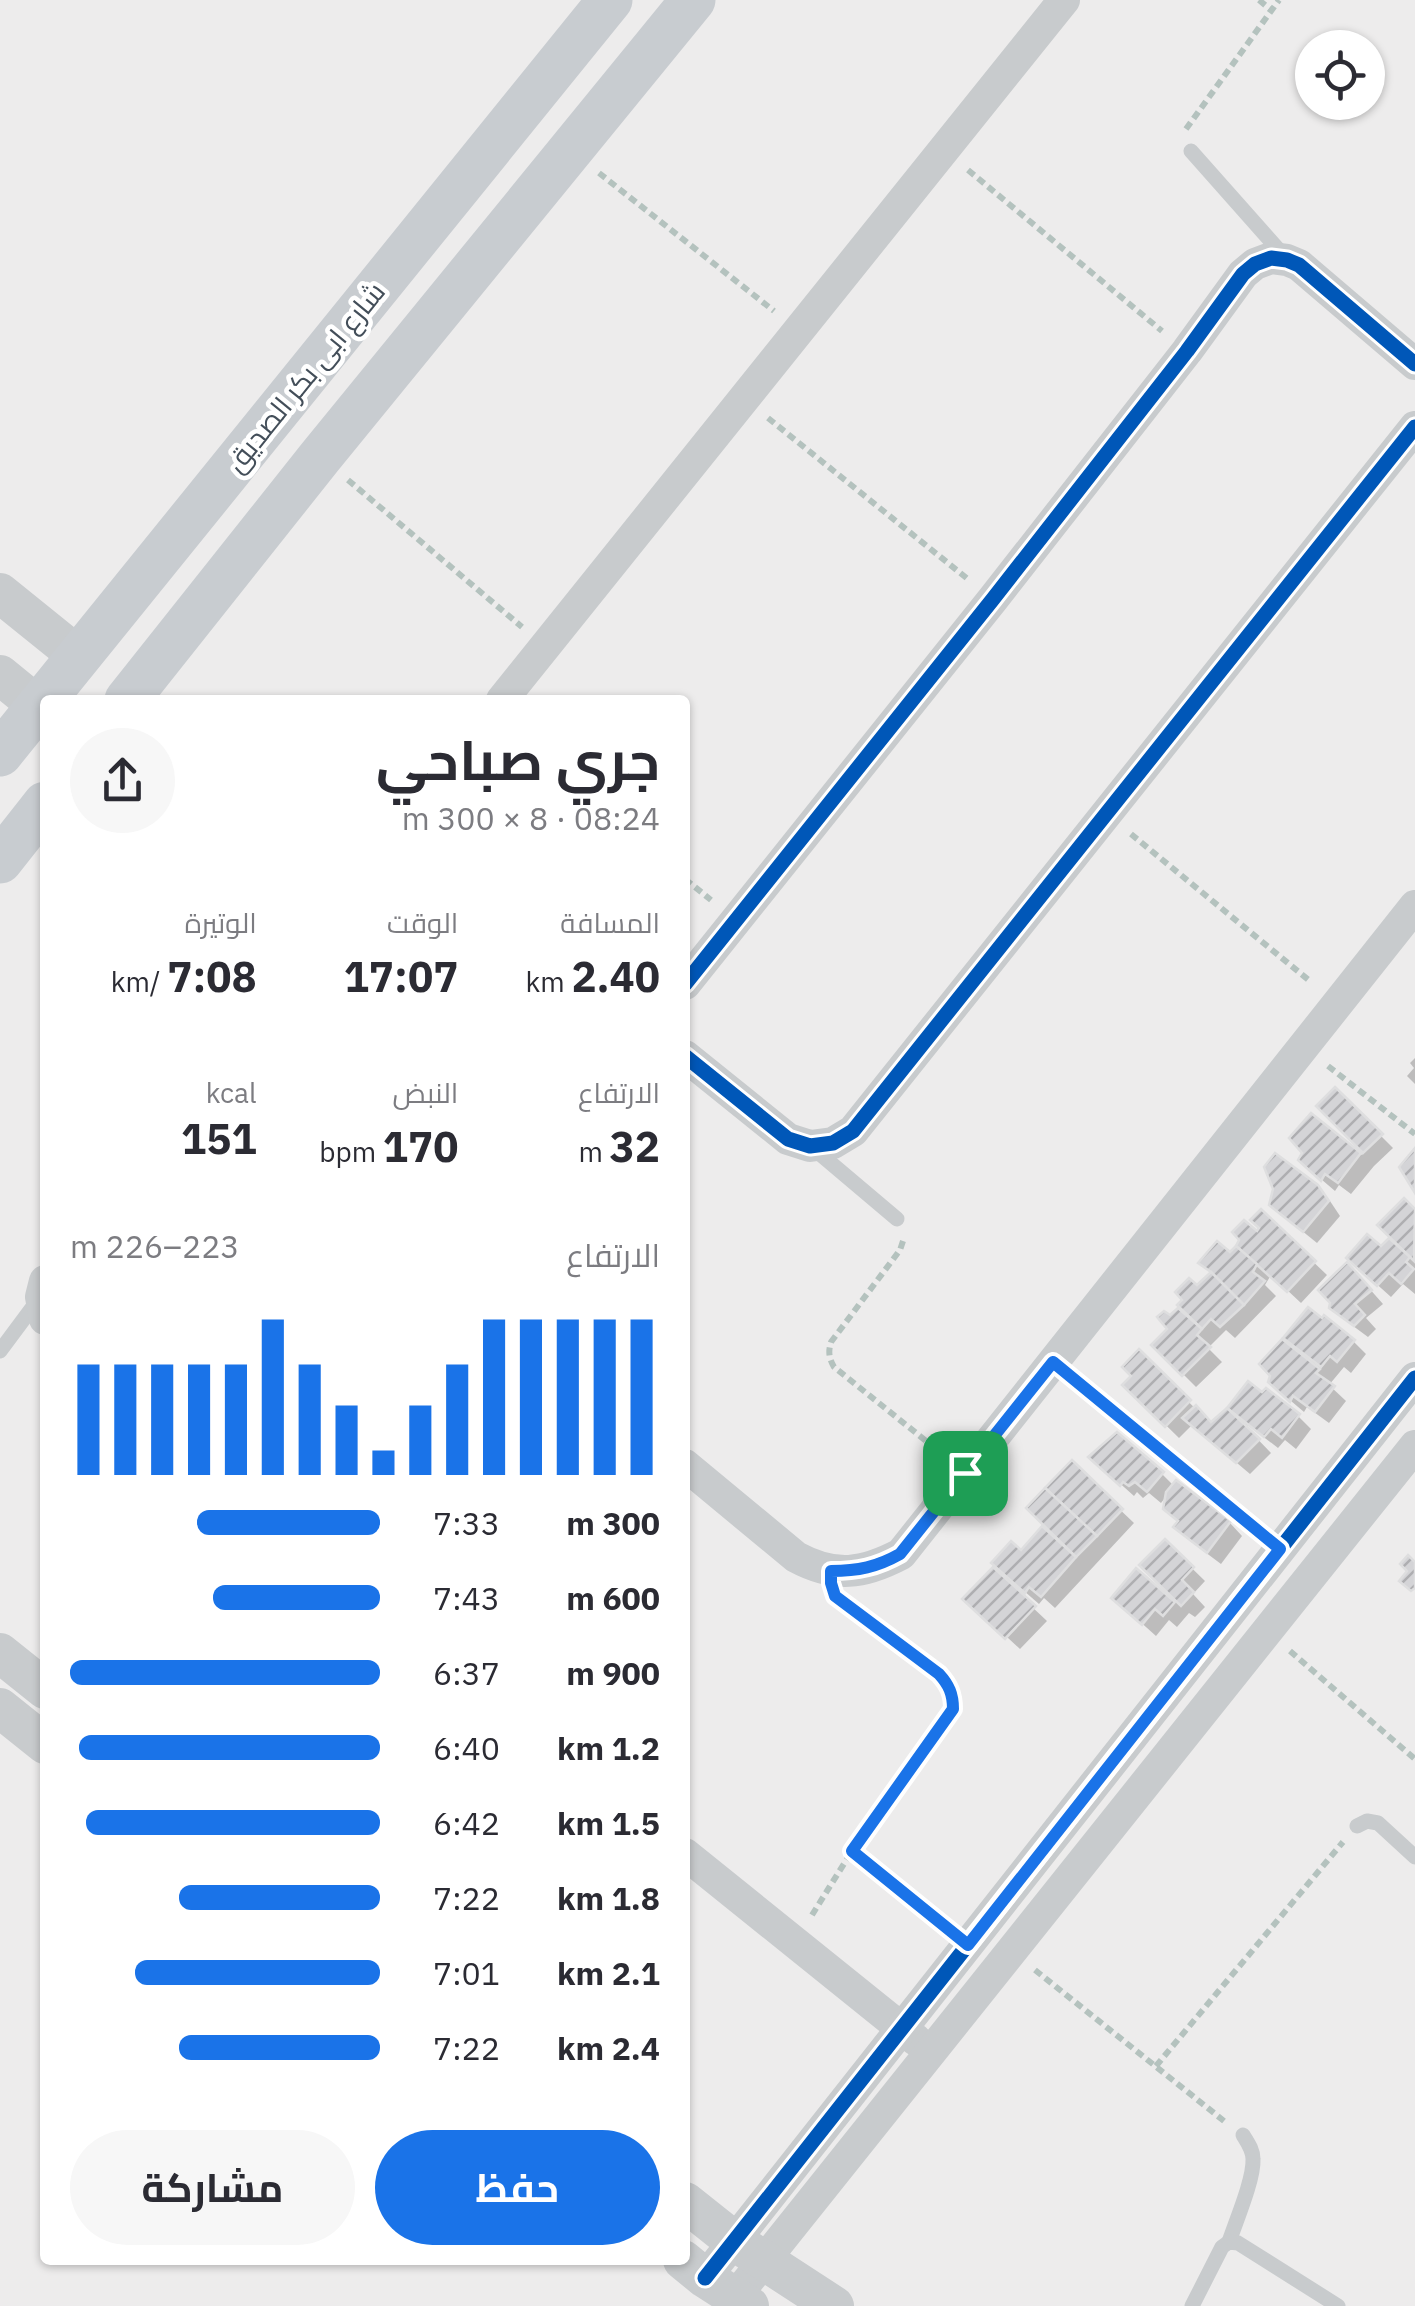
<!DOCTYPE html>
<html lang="ar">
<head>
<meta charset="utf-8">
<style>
	:root { --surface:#fff; --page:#f7f7f7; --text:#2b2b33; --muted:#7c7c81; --accent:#1a73e8 }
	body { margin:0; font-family:"IBM Plex Sans",Cairo,sans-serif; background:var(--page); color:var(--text); direction:rtl; height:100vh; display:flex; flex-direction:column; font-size:38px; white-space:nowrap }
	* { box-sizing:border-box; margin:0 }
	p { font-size:32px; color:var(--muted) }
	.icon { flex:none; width:55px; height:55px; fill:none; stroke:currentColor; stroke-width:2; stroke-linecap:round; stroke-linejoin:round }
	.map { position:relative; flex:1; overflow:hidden; direction:ltr }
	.panel { position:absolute; left:40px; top:695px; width:650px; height:1570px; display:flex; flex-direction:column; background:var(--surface); border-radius:10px; box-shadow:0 2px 8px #0004; direction:rtl }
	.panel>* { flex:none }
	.tools { position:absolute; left:1295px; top:30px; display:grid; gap:20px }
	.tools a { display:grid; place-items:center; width:90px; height:90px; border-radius:50%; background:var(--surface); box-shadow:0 2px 8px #0004; font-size:50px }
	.pin { position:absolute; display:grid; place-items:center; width:85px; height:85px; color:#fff; margin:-42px; border-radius:20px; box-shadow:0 5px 15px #0006 }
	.round { display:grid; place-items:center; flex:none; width:105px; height:105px; border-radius:52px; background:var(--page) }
	.overview { display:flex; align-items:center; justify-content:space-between; height:170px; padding:0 30px }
	h1 { font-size:55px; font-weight:700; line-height:75px }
	.metrics { display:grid; grid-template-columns:repeat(3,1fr); gap:15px; height:170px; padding:10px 30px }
	.metrics div { display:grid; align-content:center }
	.metrics b { font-size:42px; font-weight:700 }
	.metrics small { font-size:28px; font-weight:400 }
	.metrics p { font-size:28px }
	.chart { height:280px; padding:20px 30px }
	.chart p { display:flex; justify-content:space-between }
	.chart svg { width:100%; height:180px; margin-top:10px; stroke:var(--accent); stroke-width:6 }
	.action { display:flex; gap:20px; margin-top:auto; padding:20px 30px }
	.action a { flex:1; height:115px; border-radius:60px; background:var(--accent); color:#fff; font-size:40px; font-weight:700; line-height:115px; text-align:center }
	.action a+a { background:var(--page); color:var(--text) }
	ul { padding:0 30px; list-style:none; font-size:32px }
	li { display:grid; grid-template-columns:160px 120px 1fr; align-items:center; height:75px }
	li i { height:25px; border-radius:12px; background:var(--accent) }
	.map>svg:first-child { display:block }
	.shadow { fill:#0003 }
	.building { fill:url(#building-hatch); stroke:#dededf; stroke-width:2.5 }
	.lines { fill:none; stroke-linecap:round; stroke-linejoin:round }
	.path { stroke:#b4c2be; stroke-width:6; stroke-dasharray:8 5; stroke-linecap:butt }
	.service { stroke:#c8cbcd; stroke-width:15 }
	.minor { stroke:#c8cbcd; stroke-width:32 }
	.tertiary { stroke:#c8cbcd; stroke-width:40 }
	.secondary { stroke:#c8ccd0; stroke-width:45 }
	.cycleway-casing { stroke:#fff; stroke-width:21 }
	.cycleway { stroke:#0057b8; stroke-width:15 }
	.route-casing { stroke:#fff; stroke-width:20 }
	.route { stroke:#1a73e8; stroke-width:12 }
	.labels { text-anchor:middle; stroke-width:9; stroke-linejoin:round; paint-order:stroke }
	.street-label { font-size:28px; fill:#434e59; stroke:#fff }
</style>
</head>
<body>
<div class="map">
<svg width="1415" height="2306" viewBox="0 0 1415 2306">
	<defs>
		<pattern id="building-hatch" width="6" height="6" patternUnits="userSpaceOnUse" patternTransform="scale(2.5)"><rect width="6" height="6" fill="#d4d4d7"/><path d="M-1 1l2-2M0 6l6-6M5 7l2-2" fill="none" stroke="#aeaeb1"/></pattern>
	</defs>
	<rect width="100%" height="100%" fill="#edecec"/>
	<!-- shadow -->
	<g class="shadow">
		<path d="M 1415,1058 L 1415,1084 L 1407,1076 L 1414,1068 L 1410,1063 Z"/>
		<path d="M 1335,1090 L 1393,1148 L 1374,1166 L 1351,1194 L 1339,1185 L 1335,1191 L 1314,1173 L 1312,1116 L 1362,1155 L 1364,1152 L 1320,1106 Z"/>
		<path d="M 1316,1187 L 1330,1201 L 1340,1216 L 1317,1243 L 1285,1217 Z"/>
		<path d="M 1404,1201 L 1415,1212 L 1415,1294 L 1403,1284 L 1391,1297 L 1362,1271 L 1393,1237 Z"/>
		<path d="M 1261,1212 L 1327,1275 L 1301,1303 L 1271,1275 L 1265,1285 L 1276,1296 L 1235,1338 L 1226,1330 L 1208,1348 L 1222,1362 L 1196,1387 L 1154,1345 L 1170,1329 L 1170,1318 L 1212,1274 L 1201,1262 L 1231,1256 L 1257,1235 L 1262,1228 Z"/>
		<path d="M 1360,1278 L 1383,1304 L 1366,1318 L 1376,1329 L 1368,1337 L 1345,1320 L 1332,1307 Z"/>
		<path d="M 1308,1310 L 1353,1341 L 1366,1354 L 1351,1373 L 1344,1367 L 1329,1385 L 1346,1401 L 1329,1423 L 1307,1407 L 1304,1412 L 1284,1395 L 1273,1375 L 1262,1364 Z"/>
		<path d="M 1139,1353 L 1212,1425 L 1229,1410 L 1249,1384 L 1298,1416 L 1311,1429 L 1296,1449 L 1285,1440 L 1278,1448 L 1248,1425 L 1246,1427 L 1271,1453 L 1250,1474 L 1192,1425 L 1179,1438 L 1125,1385 L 1134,1376 Z"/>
		<path d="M 1072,1464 L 1134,1523 L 1055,1608 L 1044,1598 L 1039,1604 L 1015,1583 L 1011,1587 L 1047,1621 L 1020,1649 L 966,1599 L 997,1566 L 1021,1553 L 1042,1529 L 1056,1535 Z"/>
		<path d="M 1105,1470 L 1162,1474 L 1174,1486 L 1176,1483 L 1230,1523 L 1242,1536 L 1221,1564 L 1189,1540 L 1176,1527 L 1180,1523 L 1168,1494 L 1161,1503 L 1149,1493 L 1143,1498 L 1137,1492 L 1134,1496 Z"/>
		<path d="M 1165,1542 L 1205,1581 L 1193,1594 L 1205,1607 L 1195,1617 L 1189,1613 L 1177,1627 L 1169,1620 L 1156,1636 L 1127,1610 L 1171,1594 Z"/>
	</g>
	<!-- building -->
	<g class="building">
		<path d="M 1335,1087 L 1383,1134 L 1363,1153 L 1316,1106 Z"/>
		<path d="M 1311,1113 L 1361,1153 L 1338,1183 L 1325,1174 L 1321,1181 L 1298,1160 L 1302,1153 L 1289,1138 Z"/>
		<path d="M 1415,1148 L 1415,1193 L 1399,1167 Z"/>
		<path d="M 1275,1153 L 1318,1185 L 1329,1201 L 1303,1232 L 1269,1205 L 1273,1189 L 1264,1167 Z"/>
		<path d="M 1404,1198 L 1415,1209 L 1414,1261 L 1377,1225 Z"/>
		<path d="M 1261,1209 L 1316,1261 L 1287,1292 L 1236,1246 L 1239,1240 L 1232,1232 L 1244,1220 L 1257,1231 L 1259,1228 L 1250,1220 Z"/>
		<path d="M 1367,1234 L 1381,1246 L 1389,1238 L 1410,1257 L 1406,1262 L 1414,1269 L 1401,1284 L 1389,1273 L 1377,1286 L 1346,1258 Z"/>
		<path d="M 1217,1241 L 1230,1252 L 1236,1246 L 1257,1264 L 1253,1272 L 1265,1281 L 1244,1305 L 1211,1272 L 1198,1263 Z"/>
		<path d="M 1347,1262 L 1372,1290 L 1355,1304 L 1365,1315 L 1354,1326 L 1329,1308 L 1330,1303 L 1318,1290 Z"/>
		<path d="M 1211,1272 L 1244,1305 L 1220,1327 L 1211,1319 L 1202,1329 L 1177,1305 L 1182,1300 L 1175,1292 L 1189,1278 L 1197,1285 Z"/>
		<path d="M 1308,1307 L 1322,1318 L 1324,1315 L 1355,1340 L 1337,1362 L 1330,1356 L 1321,1367 L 1283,1338 Z"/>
		<path d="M 1178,1308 L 1202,1329 L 1197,1335 L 1211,1347 L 1182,1376 L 1151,1345 L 1167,1329 L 1157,1317 L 1164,1311 L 1170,1315 Z"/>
		<path d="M 1282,1339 L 1320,1369 L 1316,1373 L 1335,1386 L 1315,1412 L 1293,1396 L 1290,1402 L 1268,1382 L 1270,1376 L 1259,1364 Z"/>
		<path d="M 1139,1349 L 1191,1400 L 1165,1427 L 1122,1385 L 1131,1376 L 1122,1367 Z"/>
		<path d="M 1248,1381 L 1262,1392 L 1266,1388 L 1300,1414 L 1282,1438 L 1271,1429 L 1264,1437 L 1227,1408 Z"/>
		<path d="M 1196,1405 L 1211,1422 L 1227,1408 L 1260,1439 L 1236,1463 L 1182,1418 Z"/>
		<path d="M 1117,1432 L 1164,1472 L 1147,1492 L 1135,1482 L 1129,1486 L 1123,1482 L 1120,1486 L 1088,1457 Z"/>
		<path d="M 1072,1460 L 1123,1509 L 1097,1536 L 1045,1488 Z"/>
		<path d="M 1176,1480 L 1231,1521 L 1207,1553 L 1173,1527 L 1178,1521 L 1163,1509 L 1166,1492 Z"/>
		<path d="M 1045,1488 L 1097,1536 L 1076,1557 L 1026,1508 Z"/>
		<path d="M 1042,1526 L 1076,1557 L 1041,1597 L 1029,1587 L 1025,1593 L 991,1563 L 1011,1541 L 1021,1550 Z"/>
		<path d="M 1165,1539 L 1194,1567 L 1182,1580 L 1194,1592 L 1181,1606 L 1139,1565 Z"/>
		<path d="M 1408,1555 L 1415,1562 L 1415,1588 L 1411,1591 L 1399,1581 L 1407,1571 L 1400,1564 Z"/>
		<path d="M 993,1567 L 1036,1606 L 1005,1639 L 962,1599 Z"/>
		<path d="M 1136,1568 L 1175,1602 L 1163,1616 L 1155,1609 L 1142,1625 L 1111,1598 Z"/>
	</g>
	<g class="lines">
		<!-- path -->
		<g class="path">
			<path d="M 1259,0 L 1271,10"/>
			<path d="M 1186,129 L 1279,0"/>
			<path d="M 968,170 L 1162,331"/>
			<path d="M 599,173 L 774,311"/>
			<path d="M 768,418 L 969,580"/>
			<path d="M 348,480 L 522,627"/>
			<path d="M 1131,834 L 1311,982"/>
			<path d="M 685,879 L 711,900"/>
			<path d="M 1328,1066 L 1415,1134"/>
			<path d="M 903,1241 L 900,1250 L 831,1342 C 828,1352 829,1358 834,1367 L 941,1453"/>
			<path d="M 1077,1382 L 1257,1529"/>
			<path d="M 1290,1651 L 1415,1759"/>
			<path d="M 852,1851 L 944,1926"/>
			<path d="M 812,1915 L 852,1851 L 953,1709 L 951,1692"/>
			<path d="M 1035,1970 L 1224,2121"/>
			<path d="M 1156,2066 L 1343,1842"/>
		</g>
		<!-- service -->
		<g class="service">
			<path d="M 1191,151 L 1285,257"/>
			<path d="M 813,1148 L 897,1219"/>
			<path d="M 0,1351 L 38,1300"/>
			<path d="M 831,1571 L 831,1583 L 835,1595 L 939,1674"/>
			<path d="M 1357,1826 L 1367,1821 L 1378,1823 L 1415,1857"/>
			<path d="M 1229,2242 C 1236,2221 1254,2179 1253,2159 C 1253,2150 1248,2143 1243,2135"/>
			<path d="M 1192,2306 L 1222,2247 L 1229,2242 L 1238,2243 L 1338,2306"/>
		</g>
		<!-- minor -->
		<g class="minor">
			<path d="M 502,700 L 1064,0"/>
			<path d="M 685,984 L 993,599 L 1187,351 L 1243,274 L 1255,264 L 1271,258 L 1287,260 L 1299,265 L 1415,364"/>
			<path d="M 685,1056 L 788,1139 L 810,1146 L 833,1143 L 853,1131 L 1415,427"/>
			<path d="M 45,1281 L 41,1297 L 45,1319"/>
			<path d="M 685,1465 L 796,1557 C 835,1578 863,1574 901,1554 L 1415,906"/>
			<path d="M 685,1854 L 916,2040"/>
			<path d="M 705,2278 L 1415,1378"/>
			<path d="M 735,2297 L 1415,1446"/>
		</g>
		<!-- tertiary -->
		<g class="tertiary">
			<path d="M 0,593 L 78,656"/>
			<path d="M 0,675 L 38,706"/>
			<path d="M 0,1653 L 45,1689"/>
			<path d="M 0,1708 L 45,1744"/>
			<path d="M 685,2202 L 734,2241 L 834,2306"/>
			<path d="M 683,2260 L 705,2278 L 749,2306"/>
		</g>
		<!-- secondary -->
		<g class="secondary">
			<path d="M 127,700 L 320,457 L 693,0"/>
			<path d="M 0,754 L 610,0"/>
			<path d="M 0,861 L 45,804"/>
		</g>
		<defs>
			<g id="cycleway">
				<path d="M 685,984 L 993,599 L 1187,351 L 1243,274 L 1255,264 L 1271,258 L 1287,260 L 1299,265 L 1415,364"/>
				<path d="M 685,1056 L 788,1139 L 810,1146 L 833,1143 L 853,1131 L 1415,427"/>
				<path d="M 705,2278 L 1415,1378"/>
			</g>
		</defs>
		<!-- cycleway casing -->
		<use href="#cycleway" class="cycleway-casing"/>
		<!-- cycleway -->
		<use href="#cycleway" class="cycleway"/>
	</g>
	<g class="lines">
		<defs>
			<path id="route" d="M 1053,1362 L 1280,1549 L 968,1945 L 852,1851 L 953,1709 C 953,1694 949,1685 939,1674 L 835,1596 L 831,1583 L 831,1571 C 858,1571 877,1567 900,1554 Z"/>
		</defs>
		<!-- route casing -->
		<use href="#route" class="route-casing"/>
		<!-- route -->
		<use href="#route" class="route"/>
	</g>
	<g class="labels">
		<!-- street labels -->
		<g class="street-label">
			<text transform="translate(305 377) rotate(-51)" y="10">شارع ابى بكر الصديق</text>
		</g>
	</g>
</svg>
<div class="tools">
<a><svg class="icon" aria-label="locate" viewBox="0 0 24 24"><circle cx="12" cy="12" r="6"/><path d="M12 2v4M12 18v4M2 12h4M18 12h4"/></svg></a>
</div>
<div class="pin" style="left:965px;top:1473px;background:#1e9e55"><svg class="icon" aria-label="arrive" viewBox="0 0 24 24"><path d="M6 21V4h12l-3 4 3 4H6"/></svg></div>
<section class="panel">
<div class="overview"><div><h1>جري صباحي</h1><p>08:24 · 8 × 300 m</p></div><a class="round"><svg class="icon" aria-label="share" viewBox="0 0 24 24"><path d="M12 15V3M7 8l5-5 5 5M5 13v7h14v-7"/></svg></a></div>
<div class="metrics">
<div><p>المسافة</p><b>2.40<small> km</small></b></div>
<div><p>الوقت</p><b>17:07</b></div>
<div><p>الوتيرة</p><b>7:08<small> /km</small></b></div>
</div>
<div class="metrics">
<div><p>الارتفاع</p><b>32<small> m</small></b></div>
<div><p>النبض</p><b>170<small> bpm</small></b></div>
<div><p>kcal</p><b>151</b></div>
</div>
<div class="chart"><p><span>الارتفاع</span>223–226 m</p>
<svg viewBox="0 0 160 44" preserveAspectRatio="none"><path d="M5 44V17M15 44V17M25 44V17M35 44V17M45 44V17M55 44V6M65 44V17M75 44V27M85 44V38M95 44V27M105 44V17M115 44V6M125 44V6M135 44V6M145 44V6M155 44V6"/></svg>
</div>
<ul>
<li><b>300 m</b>7:33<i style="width:59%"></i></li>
<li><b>600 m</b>7:43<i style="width:54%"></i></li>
<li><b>900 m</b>6:37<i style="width:100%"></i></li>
<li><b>1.2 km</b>6:40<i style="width:97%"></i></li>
<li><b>1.5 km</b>6:42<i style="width:95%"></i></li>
<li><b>1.8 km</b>7:22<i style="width:65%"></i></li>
<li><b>2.1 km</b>7:01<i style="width:79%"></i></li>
<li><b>2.4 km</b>7:22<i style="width:65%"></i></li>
</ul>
<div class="action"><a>حفظ</a><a>مشاركة</a></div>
</section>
</div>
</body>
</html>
